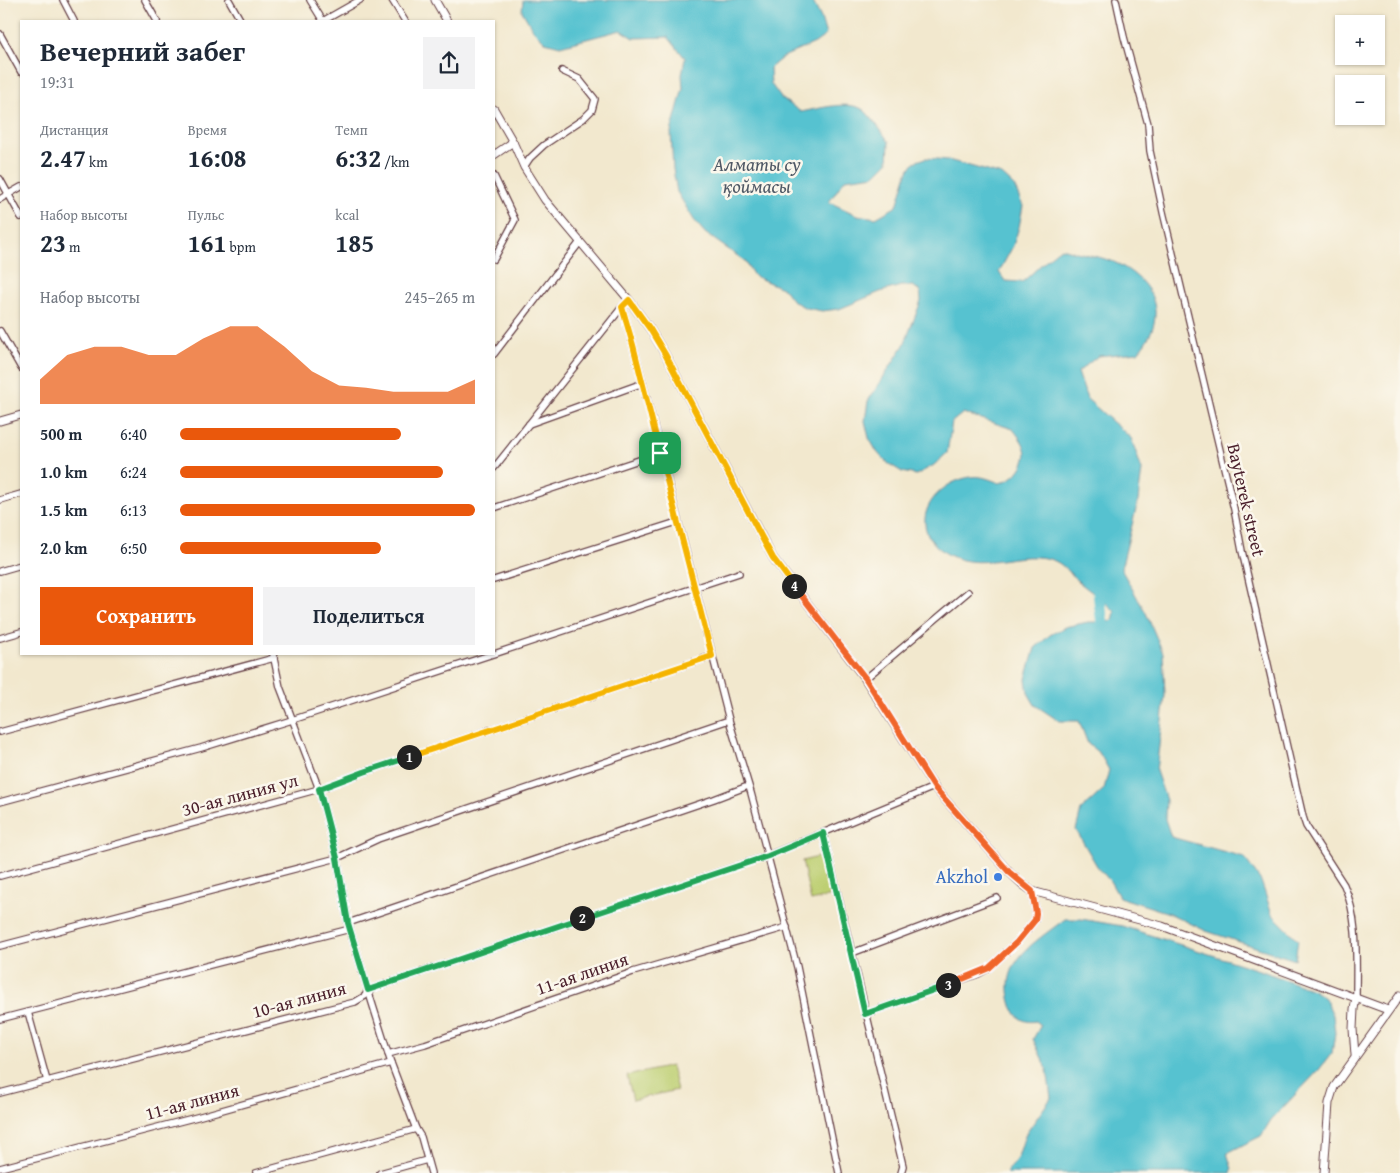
<!DOCTYPE html>
<html lang="ru">
<head>
<meta charset="utf-8">
<style>
	:root { --surface:#fff; --page:#f2f2f3; --text:#1f2937; --muted:#747a83; --accent:#ea580c }
	body { margin:0; font-family:"Gentium Book Plus",serif; background:var(--page); color:var(--text); height:100vh; display:flex; flex-direction:column; font-size:19px; white-space:nowrap }
	* { box-sizing:border-box; margin:0 }
	p { font-size:16px; color:var(--muted) }
	.icon { flex:none; width:28px; height:28px; fill:none; stroke:currentColor; stroke-width:2; stroke-linecap:round; stroke-linejoin:round }
	.map { position:relative; flex:1; overflow:hidden }
	.panel { position:absolute; left:20px; top:20px; width:475px; height:635px; display:flex; flex-direction:column; background:var(--surface); border-radius:0px; box-shadow:0 1px 4px #0004 }
	.panel>* { flex:none }
	.fabs { position:absolute; left:1335px; top:15px; display:grid; gap:10px }
	.fabs a { display:grid; place-items:center; width:50px; height:50px; border-radius:0px; background:var(--surface); box-shadow:0 1px 4px #0004; font-size:25px }
	.pin { position:absolute; display:grid; place-items:center; width:42px; height:42px; color:#fff; margin:-21px; border-radius:10px; box-shadow:0 2px 8px #0006 }
	.km { position:absolute; width:25px; height:25px; margin:-12px; border-radius:50%; background:#222; color:#fff; font-size:14px; line-height:25px; text-align:center }
	.round { display:grid; place-items:center; flex:none; width:52px; height:52px; border-radius:0px; background:var(--page) }
	.summary { display:flex; align-items:center; justify-content:space-between; height:85px; padding:0 20px }
	h1 { font-size:28px; font-weight:700; line-height:38px }
	.stats { display:grid; grid-template-columns:repeat(3,1fr); gap:8px; height:85px; padding:5px 20px }
	.stats div { display:grid; align-content:center }
	.stats b { font-size:25px; font-weight:700 }
	.stats small { font-size:14px; font-weight:400 }
	.stats p { font-size:14px }
	.chart { height:140px; padding:10px 20px }
	.chart p { display:flex; justify-content:space-between }
	.chart svg { width:100%; height:90px; margin-top:5px; fill:var(--accent); opacity:.7 }
	.cta { display:flex; gap:10px; margin-top:auto; padding:10px 20px }
	.cta a { flex:1; height:58px; border-radius:0px; background:var(--accent); color:#fff; font-size:20px; font-weight:700; line-height:58px; text-align:center }
	.cta a+a { background:var(--page); color:var(--text) }
	ul { padding:0 20px; list-style:none; font-size:16px }
	li { display:grid; grid-template-columns:80px 60px 1fr; align-items:center; height:38px }
	li i { height:12px; border-radius:6px; background:var(--accent) }
	.map>svg:first-child { display:block }
	.green { fill:#bdcf72; stroke:#84774e }
	.water { fill:#57c2d0; stroke:#50707e }
	.lines { fill:none; stroke-linecap:round; stroke-linejoin:round }
	.river { stroke:#57c2d0; stroke-width:12 }
	.minor-casing { stroke:#633d43; stroke-width:8 }
	.tertiary-casing { stroke:#633d43; stroke-width:9 }
	.minor { stroke:#fff; stroke-width:5.5 }
	.tertiary { stroke:#fff; stroke-width:7 }
	.split-1-casing { stroke:#fff; stroke-width:10 }
	.split-2-casing { stroke:#fff; stroke-width:10 }
	.split-3-casing { stroke:#fff; stroke-width:10 }
	.split-4-casing { stroke:#fff; stroke-width:10 }
	.split-5-casing { stroke:#fff; stroke-width:10 }
	.split-1 { stroke:#f5b400; stroke-width:6 }
	.split-2 { stroke:#22a559; stroke-width:6 }
	.split-3 { stroke:#22a559; stroke-width:6 }
	.split-4 { stroke:#f0652b; stroke-width:6 }
	.split-5 { stroke:#f5b400; stroke-width:6 }
	.shop-dot { fill:#3f7fe0; stroke:#fbf7ec; stroke-width:2 }
	.labels { text-anchor:middle; stroke-width:5; stroke-linejoin:round; paint-order:stroke }
	.street-label { font-size:18px; fill:#4a1f2b; stroke:#fbf7ec }
	.shop-label { font-size:18px; fill:#366cbe; stroke:#fbf7ec; text-anchor:end }
	.water-label { font-size:19px; font-style:italic; fill:#4f5865; stroke:#fbf7ec }
</style>
</head>
<body>
<div class="map">
<svg width="1400" height="1173" viewBox="0 0 1400 1173">
	<rect width="100%" height="100%" fill="#fbf7ec"/>
	<filter id="ink" filterUnits="userSpaceOnUse"><feTurbulence type="fractalNoise" baseFrequency=".02" numOctaves="2"/><feDisplacementMap in="SourceGraphic" scale="10" xChannelSelector="R" yChannelSelector="G"/><feConvolveMatrix kernelMatrix="1 2 1 2 8 2 1 2 1" color-interpolation-filters="sRGB"/></filter>
	<filter id="wash" filterUnits="userSpaceOnUse"><feTurbulence type="fractalNoise" baseFrequency=".0096" numOctaves="4" result="noise"/><feDisplacementMap in="SourceGraphic" scale="20" xChannelSelector="R" yChannelSelector="G"/><feGaussianBlur stdDeviation="1.12" result="paint"/><feColorMatrix in="noise" values="0 0 0 0 0 0 0 0 0 0 0 0 0 0 0 0 0 1.4 0 .05"/><feComposite in="paint" operator="in"/></filter>
	<g filter="url(#wash)">
		<rect width="100%" height="100%" fill="#f2e8ce"/>
		<!-- green -->
		<g class="green">
			<path d="M 822,856 L 832,896 L 811,901 L 802,861 Z"/>
			<path d="M 671,1066 L 677,1090 L 633,1100 L 627,1076 Z"/>
		</g>
		<!-- water -->
		<g class="water">
			<path d="M 523,0 L 812,0 L 821,18 L 826,35 L 815,43 L 783,57 L 770,68 L 771,84 L 781,98 L 801,112 C 818,109 850,99 865,111 C 874,120 882,132 889,142 L 888,162 L 875,175 L 845,179 L 829,202 L 857,215 L 876,218 L 897,206 L 907,173 L 914,162 L 926,158 L 948,160 L 1002,175 L 1014,186 L 1023,206 L 1019,227 L 1013,246 L 999,272 L 1005,281 L 1022,282 C 1036,271 1046,258 1061,248 C 1079,254 1104,256 1120,265 C 1158,286 1167,319 1138,352 L 1098,356 L 1078,372 L 1087,399 L 1131,438 L 1142,470 L 1138,501 L 1121,569 L 1146,613 L 1163,653 L 1165,695 L 1156,771 L 1166,800 L 1165,819 L 1171,837 L 1244,857 L 1261,881 L 1272,914 L 1298,940 L 1295,960 L 1206,931 L 1169,913 L 1119,897 L 1110,881 L 1097,866 L 1076,830 L 1081,810 L 1104,789 L 1109,770 L 1100,754 L 1088,744 L 1079,721 L 1059,721 L 1035,705 L 1028,693 L 1026,679 L 1035,648 L 1050,635 L 1065,627 L 1088,622 L 1107,622 L 1113,620 L 1115,612 C 1104,599 1090,592 1078,581 C 1070,574 1064,565 1055,561 C 1020,546 976,578 940,549 C 906,522 935,482 971,477 C 981,475 991,480 1000,483 C 1011,479 1016,476 1022,466 C 1031,451 1022,441 1013,429 L 963,413 L 952,422 L 947,453 L 934,465 L 916,475 L 902,472 L 886,462 L 877,452 L 869,438 L 865,421 L 868,401 L 904,345 L 921,301 L 920,291 L 913,286 L 901,286 L 880,292 L 839,309 L 822,311 L 806,308 L 793,301 L 784,289 L 754,276 L 745,261 L 705,233 L 694,220 L 677,192 L 673,169 L 671,132 L 683,88 L 682,75 L 685,58 L 668,37 L 634,38 L 621,30 L 560,46 L 545,42 L 533,30 L 522,11 Z"/>
			<path d="M 1065,919 L 1081,919 L 1122,926 L 1262,971 L 1313,990 L 1325,998 L 1333,1015 L 1335,1033 L 1332,1053 L 1318,1071 L 1271,1120 L 1261,1136 L 1227,1153 L 1232,1169 L 1231,1173 L 1006,1173 L 1018,1157 L 1025,1135 L 1051,1098 L 1047,1069 L 1033,1039 L 1041,1025 L 1036,1021 C 1028,1023 1018,1020 1014,1011 C 995,963 1033,944 1065,919 Z"/>
		</g>
		<g class="lines">
			<!-- river -->
			<path class="river" d="M 1097,580 L 1104,637"/>
		</g>
	</g>
	<g filter="url(#ink)">
		<g class="lines">
			<defs>
				<g id="minor">
					<path d="M 63,0 L 74,21"/>
					<path d="M 145,0 L 157,21"/>
					<path d="M 229,0 L 241,21"/>
					<path d="M 310,0 L 323,21"/>
					<path d="M 392,0 L 405,21"/>
					<path d="M 1116,0 L 1124,37 L 1148,124 L 1150,151 L 1163,212 L 1234,509 L 1242,551 L 1303,817 L 1306,826 L 1344,885 C 1359,919 1356,960 1356,998"/>
					<path d="M 323,21 L 360,0"/>
					<path d="M 0,34 L 21,72"/>
					<path d="M 524,167 L 530,158 L 544,145 L 583,119 L 592,110 L 595,99 L 579,79 L 562,71"/>
					<path d="M 494,176 L 515,220 L 494,259"/>
					<path d="M 0,179 L 21,217"/>
					<path d="M 0,199 L 21,187"/>
					<path d="M 622,307 L 633,345 L 729,720 L 751,793 L 797,967 L 839,1173"/>
					<path d="M 0,331 L 21,368"/>
					<path d="M 494,354 L 580,242"/>
					<path d="M 529,424 L 643,383"/>
					<path d="M 494,468 L 622,307 L 629,300"/>
					<path d="M 0,500 L 21,494"/>
					<path d="M 494,508 L 660,453"/>
					<path d="M 0,571 L 21,565"/>
					<path d="M 494,580 L 677,522"/>
					<path d="M 0,638 L 21,632"/>
					<path d="M 273,654 L 280,687 L 319,789 L 337,858 L 348,923 L 368,990 L 391,1063 L 416,1129"/>
					<path d="M 494,654 L 739,573"/>
					<path d="M 865,679 L 968,592"/>
					<path d="M 0,732 L 274,658"/>
					<path d="M 0,802 L 201,748 L 292,720 L 493,654"/>
					<path d="M 823,833 L 903,1166 L 901,1173"/>
					<path d="M 0,876 L 319,789 L 364,772 L 712,656"/>
					<path d="M 348,923 L 714,799 L 748,786"/>
					<path d="M 0,946 L 337,858 L 378,839 L 729,720"/>
					<path d="M 852,953 L 997,898"/>
					<path d="M 28,1012 L 47,1081"/>
					<path d="M 865,1014 L 978,974 L 989,968 L 1017,942 L 1035,920 L 1036,913 L 1032,891"/>
					<path d="M 0,1019 L 350,929"/>
					<path d="M 388,1054 L 425,1044 L 633,972 L 787,927"/>
					<path d="M 0,1093 L 355,1002 L 365,996 L 368,990 L 767,856 L 934,787"/>
					<path d="M 0,1168 L 197,1117 L 391,1063"/>
					<path d="M 256,1173 L 416,1129 L 421,1137 L 431,1173"/>
					<path d="M 380,1173 L 427,1160"/>
				</g>
				<g id="tertiary">
					<path d="M 435,0 L 447,21"/>
					<path d="M 494,109 L 513,142 L 524,167 L 545,200 L 629,300 L 650,329 L 665,354 L 773,558 L 865,679 L 934,787 L 1009,872 L 1022,884 L 1032,891 L 1162,926 L 1388,1010"/>
					<path d="M 494,155 L 513,142"/>
					<path d="M 0,421 L 21,415"/>
					<path d="M 1355,1055 L 1353,1029 L 1354,1009 L 1356,998"/>
					<path d="M 1324,1173 L 1329,1103 L 1334,1087 L 1400,995"/>
				</g>
			</defs>
			<!-- minor casing -->
			<use href="#minor" class="minor-casing"/>
			<!-- tertiary casing -->
			<use href="#tertiary" class="tertiary-casing"/>
			<!-- minor -->
			<use href="#minor" class="minor"/>
			<!-- tertiary -->
			<use href="#tertiary" class="tertiary"/>
		</g>
	</g>
	<g class="lines" filter="url(#ink)">
		<defs>
			<path id="split-1" d="M 409,757 L 712,656 L 660,453"/>
			<path id="split-2" d="M 409,757 L 364,772 L 319,789 L 337,858 L 348,923 L 368,990 L 582,918"/>
			<path id="split-3" d="M 582,918 L 768,856 L 823,833 L 865,1014 L 948,985"/>
			<path id="split-4" d="M 794,586 L 866,679 L 934,787 L 1009,872 L 1032,891 L 1036,913 L 1035,920 L 1017,942 L 989,968 L 948,985"/>
			<path id="split-5" d="M 660,453 L 633,345 L 622,307 L 629,300 L 650,329 L 665,354 L 761,536 L 773,558 L 794,586"/>
		</defs>
		<!-- split-1 casing -->
		<use href="#split-1" class="split-1-casing"/>
		<!-- split-2 casing -->
		<use href="#split-2" class="split-2-casing"/>
		<!-- split-3 casing -->
		<use href="#split-3" class="split-3-casing"/>
		<!-- split-4 casing -->
		<use href="#split-4" class="split-4-casing"/>
		<!-- split-5 casing -->
		<use href="#split-5" class="split-5-casing"/>
		<!-- split-1 -->
		<use href="#split-1" class="split-1"/>
		<!-- split-2 -->
		<use href="#split-2" class="split-2"/>
		<!-- split-3 -->
		<use href="#split-3" class="split-3"/>
		<!-- split-4 -->
		<use href="#split-4" class="split-4"/>
		<!-- split-5 -->
		<use href="#split-5" class="split-5"/>
	</g>
	<!-- markers -->
	<circle class="shop-dot" cx="998" cy="877" r="5"/>
	<g class="labels">
		<!-- street labels -->
		<g class="street-label">
			<text transform="translate(1246 500) rotate(77)" y="6">Bayterek street</text>
			<text transform="translate(240 795) rotate(-15)" y="6">30-ая линия ул</text>
			<text transform="translate(582 974) rotate(-19)" y="6">11-ая линия</text>
			<text transform="translate(299 1000) rotate(-15)" y="6">10-ая линия</text>
			<text transform="translate(192 1102) rotate(-15)" y="6">11-ая линия</text>
		</g>
		<!-- shop labels -->
		<g class="shop-label">
			<text x="988" y="883">Akzhol</text>
		</g>
		<!-- water labels -->
		<g class="water-label">
			<text x="757" y="171">Алматы су<tspan x="757" dy="22">қоймасы</tspan></text>
		</g>
	</g>
</svg>
<div class="fabs">
<a>+</a>
<a>−</a>
</div>
<div class="pin" style="left:660px;top:453px;background:#1e9e55"><svg class="icon" aria-label="arrive" viewBox="0 0 24 24"><path d="M6 21V4h12l-3 4 3 4H6"/></svg></div>
<b class="km" style="left:409px;top:757px">1</b>
<b class="km" style="left:582px;top:918px">2</b>
<b class="km" style="left:948px;top:985px">3</b>
<b class="km" style="left:794px;top:586px">4</b>
<section class="panel">
<div class="summary"><div><h1>Вечерний забег</h1><p>19:31</p></div><a class="round"><svg class="icon" aria-label="share" viewBox="0 0 24 24"><path d="M12 15V3M7 8l5-5 5 5M5 13v7h14v-7"/></svg></a></div>
<div class="stats">
<div><p>Дистанция</p><b>2.47<small> km</small></b></div>
<div><p>Время</p><b>16:08</b></div>
<div><p>Темп</p><b>6:32<small> /km</small></b></div>
</div>
<div class="stats">
<div><p>Набор высоты</p><b>23<small> m</small></b></div>
<div><p>Пульс</p><b>161<small> bpm</small></b></div>
<div><p>kcal</p><b>185</b></div>
</div>
<div class="chart"><p><span>Набор высоты</span>245–265 m</p>
<svg viewBox="0 0 160 44" preserveAspectRatio="none"><path d="M0 44V32L10 20L20 16L30 16L40 20L50 20L60 12L70 6L80 6L90 16L100 28L110 35L120 36L130 38L140 38L150 38L160 32V44z"/></svg>
</div>
<ul>
<li><b>500 m</b>6:40<i style="width:75%"></i></li>
<li><b>1.0 km</b>6:24<i style="width:89%"></i></li>
<li><b>1.5 km</b>6:13<i style="width:100%"></i></li>
<li><b>2.0 km</b>6:50<i style="width:68%"></i></li>
</ul>
<div class="cta"><a>Сохранить</a><a>Поделиться</a></div>
</section>
</div>
</body>
</html>
